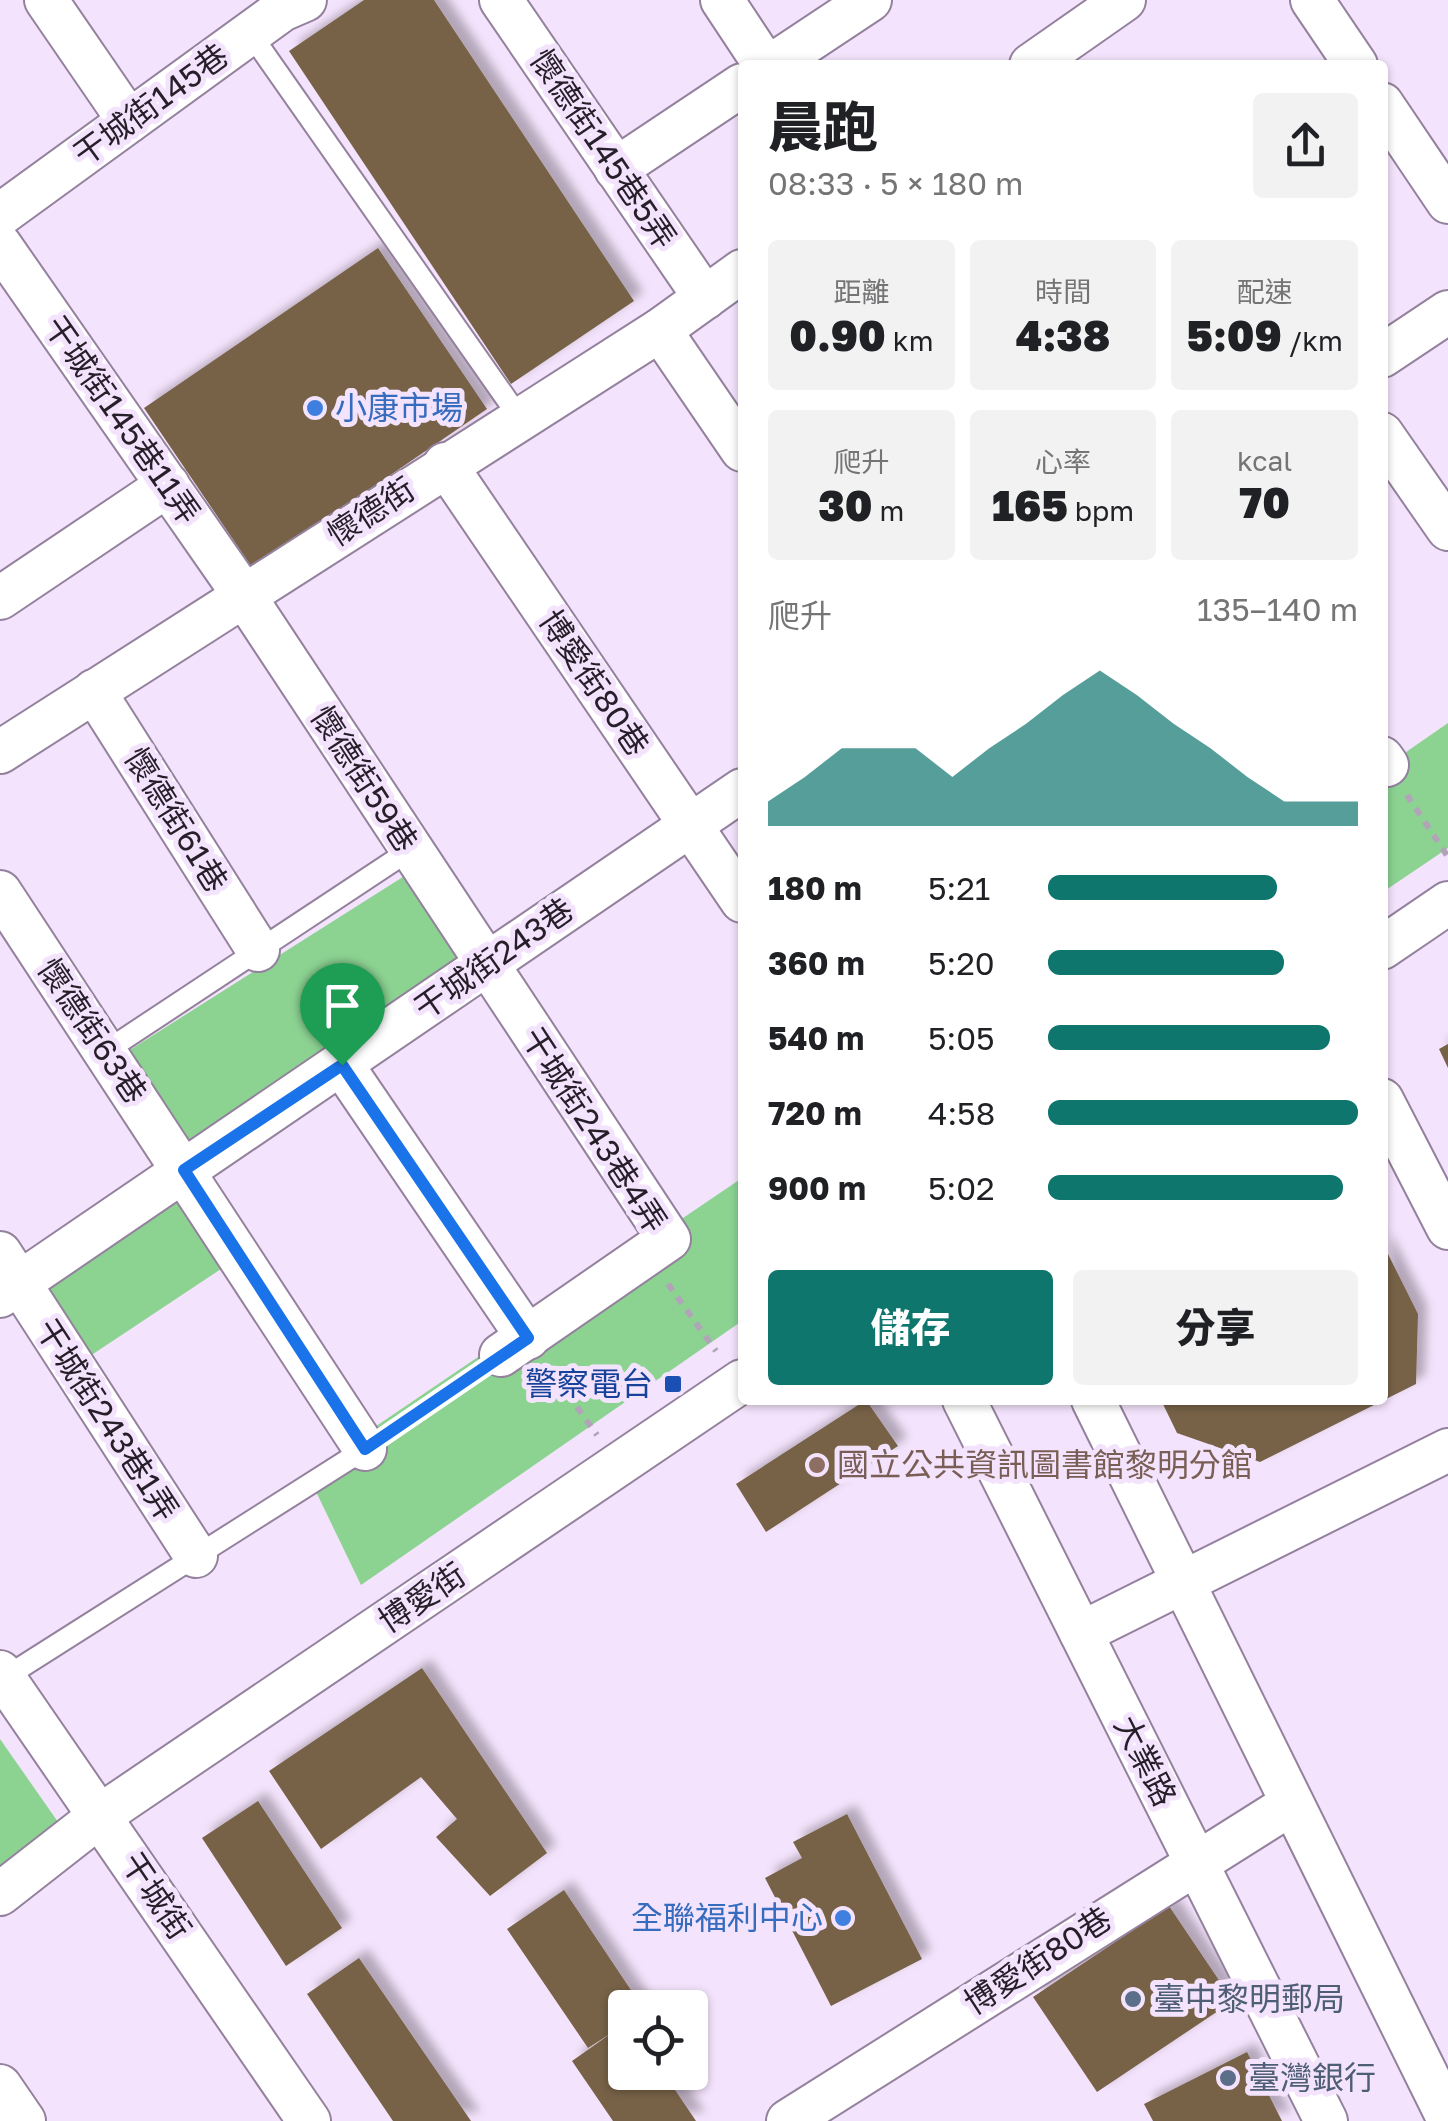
<!DOCTYPE html>
<html lang="zh-TW">
<head>
<meta charset="utf-8">
<style>
	:root { --surface:#fff; --page:#f2f2f2; --text:#202124; --muted:#757577; --accent:#0f766e }
	body { margin:0; font-family:"Golos Text","Noto Sans TC",sans-serif; background:var(--page); color:var(--text); height:100vh; display:flex; flex-direction:column; font-size:38px; white-space:nowrap }
	* { box-sizing:border-box; margin:0 }
	p { font-size:32px; color:var(--muted) }
	.icon { flex:none; width:55px; height:55px; fill:none; stroke:currentColor; stroke-width:2; stroke-linecap:round; stroke-linejoin:round }
	.map { position:relative; flex:1; overflow:hidden }
	.side { position:absolute; left:738px; top:60px; width:650px; height:1345px; display:flex; flex-direction:column; background:var(--surface); border-radius:10px; box-shadow:0 2px 8px #0004 }
	.side>* { flex:none }
	.tools { position:absolute; left:608px; top:1990px; display:grid; gap:20px }
	.tools a { display:grid; place-items:center; width:100px; height:100px; border-radius:10px; background:var(--surface); box-shadow:0 2px 8px #0004; font-size:50px }
	.pin { position:absolute; display:grid; place-items:center; width:85px; height:85px; color:#fff; margin:-102px -42px; border-radius:50% 50% 50% 0; rotate:-45deg; box-shadow:0 0 10px #0007 }
	.pin .icon { rotate:45deg }
	.round { display:grid; place-items:center; flex:none; width:105px; height:105px; border-radius:10px; background:var(--page) }
	.overview { display:flex; align-items:center; justify-content:space-between; height:170px; padding:0 30px }
	h1 { font-size:55px; font-weight:800; line-height:75px }
	.stats { display:grid; grid-template-columns:repeat(3,1fr); gap:15px; height:170px; padding:10px 30px }
	.stats div { display:grid; align-content:center; border-radius:10px; background:var(--page); text-align:center }
	.stats b { font-size:42px; font-weight:800 }
	.stats small { font-size:28px; font-weight:400 }
	.stats p { font-size:28px }
	.chart { height:280px; padding:20px 30px }
	.chart p { display:flex; justify-content:space-between }
	.chart svg { width:100%; height:180px; margin-top:10px; fill:var(--accent); opacity:.7 }
	.button { display:flex; gap:20px; margin-top:auto; padding:20px 30px }
	.button a { flex:1; height:115px; border-radius:10px; background:var(--accent); color:#fff; font-size:40px; font-weight:800; line-height:115px; text-align:center }
	.button a+a { background:var(--page); color:var(--text) }
	ul { padding:0 30px; list-style:none; font-size:32px }
	li { display:grid; grid-template-columns:160px 120px 1fr; align-items:center; height:75px }
	li i { height:25px; border-radius:12px; background:var(--accent) }
	.map>svg:first-child { display:block }
	.green { fill:#8cd392 }
	.building { fill:#776247; filter:url(#shadow) }
	.lines { fill:none; stroke-linecap:round; stroke-linejoin:round }
	.service-casing { stroke:#94819d; stroke-width:24 }
	.minor-casing { stroke:#94819d; stroke-width:46 }
	.path { stroke:#b2a4b8; stroke-width:6; stroke-dasharray:8 8; stroke-linecap:butt }
	.service { stroke:#fff; stroke-width:20 }
	.minor { stroke:#fff; stroke-width:42 }
	.route-casing { stroke:#fff; stroke-width:20 }
	.route { stroke:#1a73e8; stroke-width:12 }
	.shop-dot { fill:#3f7fe0; stroke:#f4e3fc; stroke-width:4 }
	.transit-dot { fill:#1a4fb4; stroke:#f4e3fc; stroke-width:4 }
	.education-dot { fill:#8d6e63; stroke:#f4e3fc; stroke-width:4 }
	.service-dot { fill:#5c6f8a; stroke:#f4e3fc; stroke-width:4 }
	.labels { text-anchor:middle; stroke-width:10; stroke-linejoin:round; paint-order:stroke }
	.street-label { font-size:32px; fill:#261e29; stroke:#f4e3fc }
	.shop-label { font-size:32px; fill:#366cbe; stroke:#f4e3fc; text-anchor:start }
	.transit-label { font-size:32px; fill:#164399; stroke:#f4e3fc; text-anchor:end }
	.education-label { font-size:32px; fill:#785e54; stroke:#f4e3fc; text-anchor:start }
	.service-label { font-size:32px; fill:#4e5e75; stroke:#f4e3fc; text-anchor:start }
</style>
</head>
<body>
<div class="map">
<svg width="1448" height="2121" viewBox="0 0 1448 2121">
	<defs>
		<filter id="shadow"><feDropShadow dx="9" dy="-9" stdDeviation="5" flood-color="#0004"/></filter>
	</defs>
	<rect width="100%" height="100%" fill="#f4e3fc"/>
	<!-- green -->
	<g class="green">
		<path d="M 1448,723 L 1448,848 L 1383,892 L 1383,768 Z"/>
		<path d="M 406,875 L 462,961 L 192,1151 L 125,1053 Z"/>
		<path d="M 742,1178 L 742,1321 L 361,1585 L 307,1473 Z"/>
		<path d="M 177,1188 L 227,1265 L 81,1362 L 30,1285 Z"/>
		<path d="M 0,1739 L 65,1832 L 0,1882 Z"/>
	</g>
	<!-- building -->
	<g class="building">
		<path d="M 364,0 L 434,0 L 634,301 L 511,384 L 289,51 Z"/>
		<path d="M 378,248 L 487,409 L 253,569 L 144,408 Z"/>
		<path d="M 1448,1044 L 1448,1068 L 1439,1049 Z"/>
		<path d="M 1382,1242 L 1418,1314 L 1416,1384 L 1260,1462 L 1177,1433 L 1161,1400 L 1382,1400 Z"/>
		<path d="M 866,1400 L 898,1446 L 766,1532 L 736,1484 Z"/>
		<path d="M 422,1668 L 547,1853 L 490,1896 L 436,1837 L 457,1819 L 421,1777 L 321,1849 L 269,1771 Z"/>
		<path d="M 258,1801 L 342,1928 L 286,1966 L 202,1838 Z"/>
		<path d="M 847,1814 L 922,1959 L 831,2006 L 765,1878 L 802,1858 L 793,1842 Z"/>
		<path d="M 564,1890 L 643,2008 L 625,2008 L 625,2072 L 663,2072 L 696,2121 L 613,2121 L 572,2061 L 616,2030 L 588,2048 L 507,1929 Z"/>
		<path d="M 1169,1906 L 1233,2001 L 1097,2092 L 1033,1997 Z"/>
		<path d="M 359,1958 L 471,2121 L 393,2121 L 307,1994 Z"/>
		<path d="M 1247,2052 L 1282,2121 L 1153,2121 L 1144,2104 Z"/>
	</g>
	<g class="lines">
		<defs>
			<g id="service">
				<path d="M 250,33 L 519,417"/>
				<path d="M 106,1051 L 410,850"/>
				<path d="M 4,1678 L 365,1449"/>
			</g>
			<g id="minor">
				<path d="M 46,0 L 129,121"/>
				<path d="M 501,0 L 705,298"/>
				<path d="M 722,0 L 765,65"/>
				<path d="M 1312,0 L 1356,65"/>
				<path d="M 772,65 L 870,0"/>
				<path d="M 1031,65 L 1124,0"/>
				<path d="M 1382,104 L 1448,202"/>
				<path d="M 616,169 L 742,85"/>
				<path d="M 0,215 L 282,10 L 305,0"/>
				<path d="M 0,245 L 243,594 L 669,1239 L 501,1355"/>
				<path d="M 660,330 L 742,450"/>
				<path d="M 1382,356 L 1448,312"/>
				<path d="M 1382,434 L 1448,529"/>
				<path d="M 445,464 L 742,901"/>
				<path d="M 0,598 L 168,485"/>
				<path d="M 94,691 L 258,950"/>
				<path d="M 0,752 L 660,330 L 742,271"/>
				<path d="M 1382,758 L 1387,765"/>
				<path d="M 0,892 L 365,1449"/>
				<path d="M 1382,948 L 1448,903"/>
				<path d="M 342,1065 L 528,1338"/>
				<path d="M 1382,1100 L 1448,1228"/>
				<path d="M 0,1253 L 196,1556"/>
				<path d="M 0,1296 L 742,790"/>
				<path d="M 964,1400 L 1326,2121"/>
				<path d="M 1093,1400 L 1448,2118"/>
				<path d="M 1081,1633 L 1448,1450"/>
				<path d="M 0,1672 L 309,2121"/>
				<path d="M 0,1894 L 101,1815 L 742,1381"/>
				<path d="M 0,2086 L 24,2121"/>
				<path d="M 788,2121 L 1291,1804"/>
			</g>
		</defs>
		<!-- service casing -->
		<use href="#service" class="service-casing"/>
		<!-- minor casing -->
		<use href="#minor" class="minor-casing"/>
		<!-- path -->
		<g class="path">
			<path d="M 1407,795 L 1448,857"/>
			<path d="M 668,1284 L 716,1351"/>
			<path d="M 549,1368 L 597,1435"/>
			<path d="M 395,1428 L 471,1376"/>
		</g>
		<!-- service -->
		<use href="#service" class="service"/>
		<!-- minor -->
		<use href="#minor" class="minor"/>
	</g>
	<g class="lines">
		<defs>
			<path id="route" d="M 342,1065 L 528,1338 L 365,1449 L 184,1170 Z"/>
		</defs>
		<!-- route casing -->
		<use href="#route" class="route-casing"/>
		<!-- route -->
		<use href="#route" class="route"/>
	</g>
	<!-- markers -->
	<g class="shop-dot">
		<circle cx="315" cy="408" r="10"/>
		<circle cx="843" cy="1918" r="10"/>
	</g>
	<rect class="transit-dot" x="663" y="1374" width="20" height="20" rx="5"/>
	<circle class="education-dot" cx="817" cy="1465" r="10"/>
	<g class="service-dot">
		<circle cx="1133" cy="1999" r="10"/>
		<circle cx="1228" cy="2078" r="10"/>
	</g>
	<g class="labels">
		<!-- street labels -->
		<g class="street-label">
			<text transform="translate(151 105) rotate(-36)" y="11">干城街145巷</text>
			<text transform="translate(603 149) rotate(56)" y="11">懷德街145巷5弄</text>
			<text transform="translate(122 420) rotate(55)" y="11">干城街145巷11弄</text>
			<text transform="translate(371 512) rotate(-33)" y="11">懷德街</text>
			<text transform="translate(594 683) rotate(56)" y="11">博愛街80巷</text>
			<text transform="translate(364 779) rotate(57)" y="11">懷德街59巷</text>
			<text transform="translate(176 820) rotate(58)" y="11">懷德街61巷</text>
			<text transform="translate(494 959) rotate(-35)" y="11">干城街243巷</text>
			<text transform="translate(92 1031) rotate(56)" y="11">懷德街63巷</text>
			<text transform="translate(594 1130) rotate(57)" y="11">干城街243巷4弄</text>
			<text transform="translate(107 1420) rotate(57)" y="11">干城街243巷1弄</text>
			<text transform="translate(422 1598) rotate(-34)" y="11">博愛街</text>
			<text transform="translate(1145 1761) rotate(63)" y="11">大業路</text>
			<text transform="translate(156 1896) rotate(56)" y="11">干城街</text>
			<text transform="translate(1038 1961) rotate(-33)" y="11">博愛街80巷</text>
		</g>
		<!-- shop labels -->
		<g class="shop-label">
			<text x="335" y="419">小康市場</text>
			<text x="823" y="1929" text-anchor="end">全聯福利中心</text>
		</g>
		<!-- transit labels -->
		<g class="transit-label">
			<text x="653" y="1395">警察電台</text>
		</g>
		<!-- education labels -->
		<g class="education-label">
			<text x="837" y="1476">國立公共資訊圖書館黎明分館</text>
		</g>
		<!-- service labels -->
		<g class="service-label">
			<text x="1153" y="2010">臺中黎明郵局</text>
			<text x="1248" y="2089">臺灣銀行</text>
		</g>
	</g>
</svg>
<div class="tools">
<a><svg class="icon" aria-label="locate" viewBox="0 0 24 24"><circle cx="12" cy="12" r="6"/><path d="M12 2v4M12 18v4M2 12h4M18 12h4"/></svg></a>
</div>
<div class="pin" style="left:342px;top:1065px;background:#1e9e55"><svg class="icon" aria-label="arrive" viewBox="0 0 24 24"><path d="M6 21V4h12l-3 4 3 4H6"/></svg></div>
<section class="side">
<div class="overview"><div><h1>晨跑</h1><p>08:33 · 5 × 180 m</p></div><a class="round"><svg class="icon" aria-label="share" viewBox="0 0 24 24"><path d="M12 15V3M7 8l5-5 5 5M5 13v7h14v-7"/></svg></a></div>
<div class="stats">
<div><p>距離</p><b>0.90<small> km</small></b></div>
<div><p>時間</p><b>4:38</b></div>
<div><p>配速</p><b>5:09<small> /km</small></b></div>
</div>
<div class="stats">
<div><p>爬升</p><b>30<small> m</small></b></div>
<div><p>心率</p><b>165<small> bpm</small></b></div>
<div><p>kcal</p><b>70</b></div>
</div>
<div class="chart"><p><span>爬升</span>135–140 m</p>
<svg viewBox="0 0 160 44" preserveAspectRatio="none"><path d="M0 44V38L10 32L20 25L30 25L40 25L50 32L60 25L70 19L80 12L90 6L100 12L110 19L120 25L130 32L140 38L150 38L160 38V44z"/></svg>
</div>
<ul>
<li><b>180 m</b>5:21<i style="width:74%"></i></li>
<li><b>360 m</b>5:20<i style="width:76%"></i></li>
<li><b>540 m</b>5:05<i style="width:91%"></i></li>
<li><b>720 m</b>4:58<i style="width:100%"></i></li>
<li><b>900 m</b>5:02<i style="width:95%"></i></li>
</ul>
<div class="button"><a>儲存</a><a>分享</a></div>
</section>
</div>
</body>
</html>
